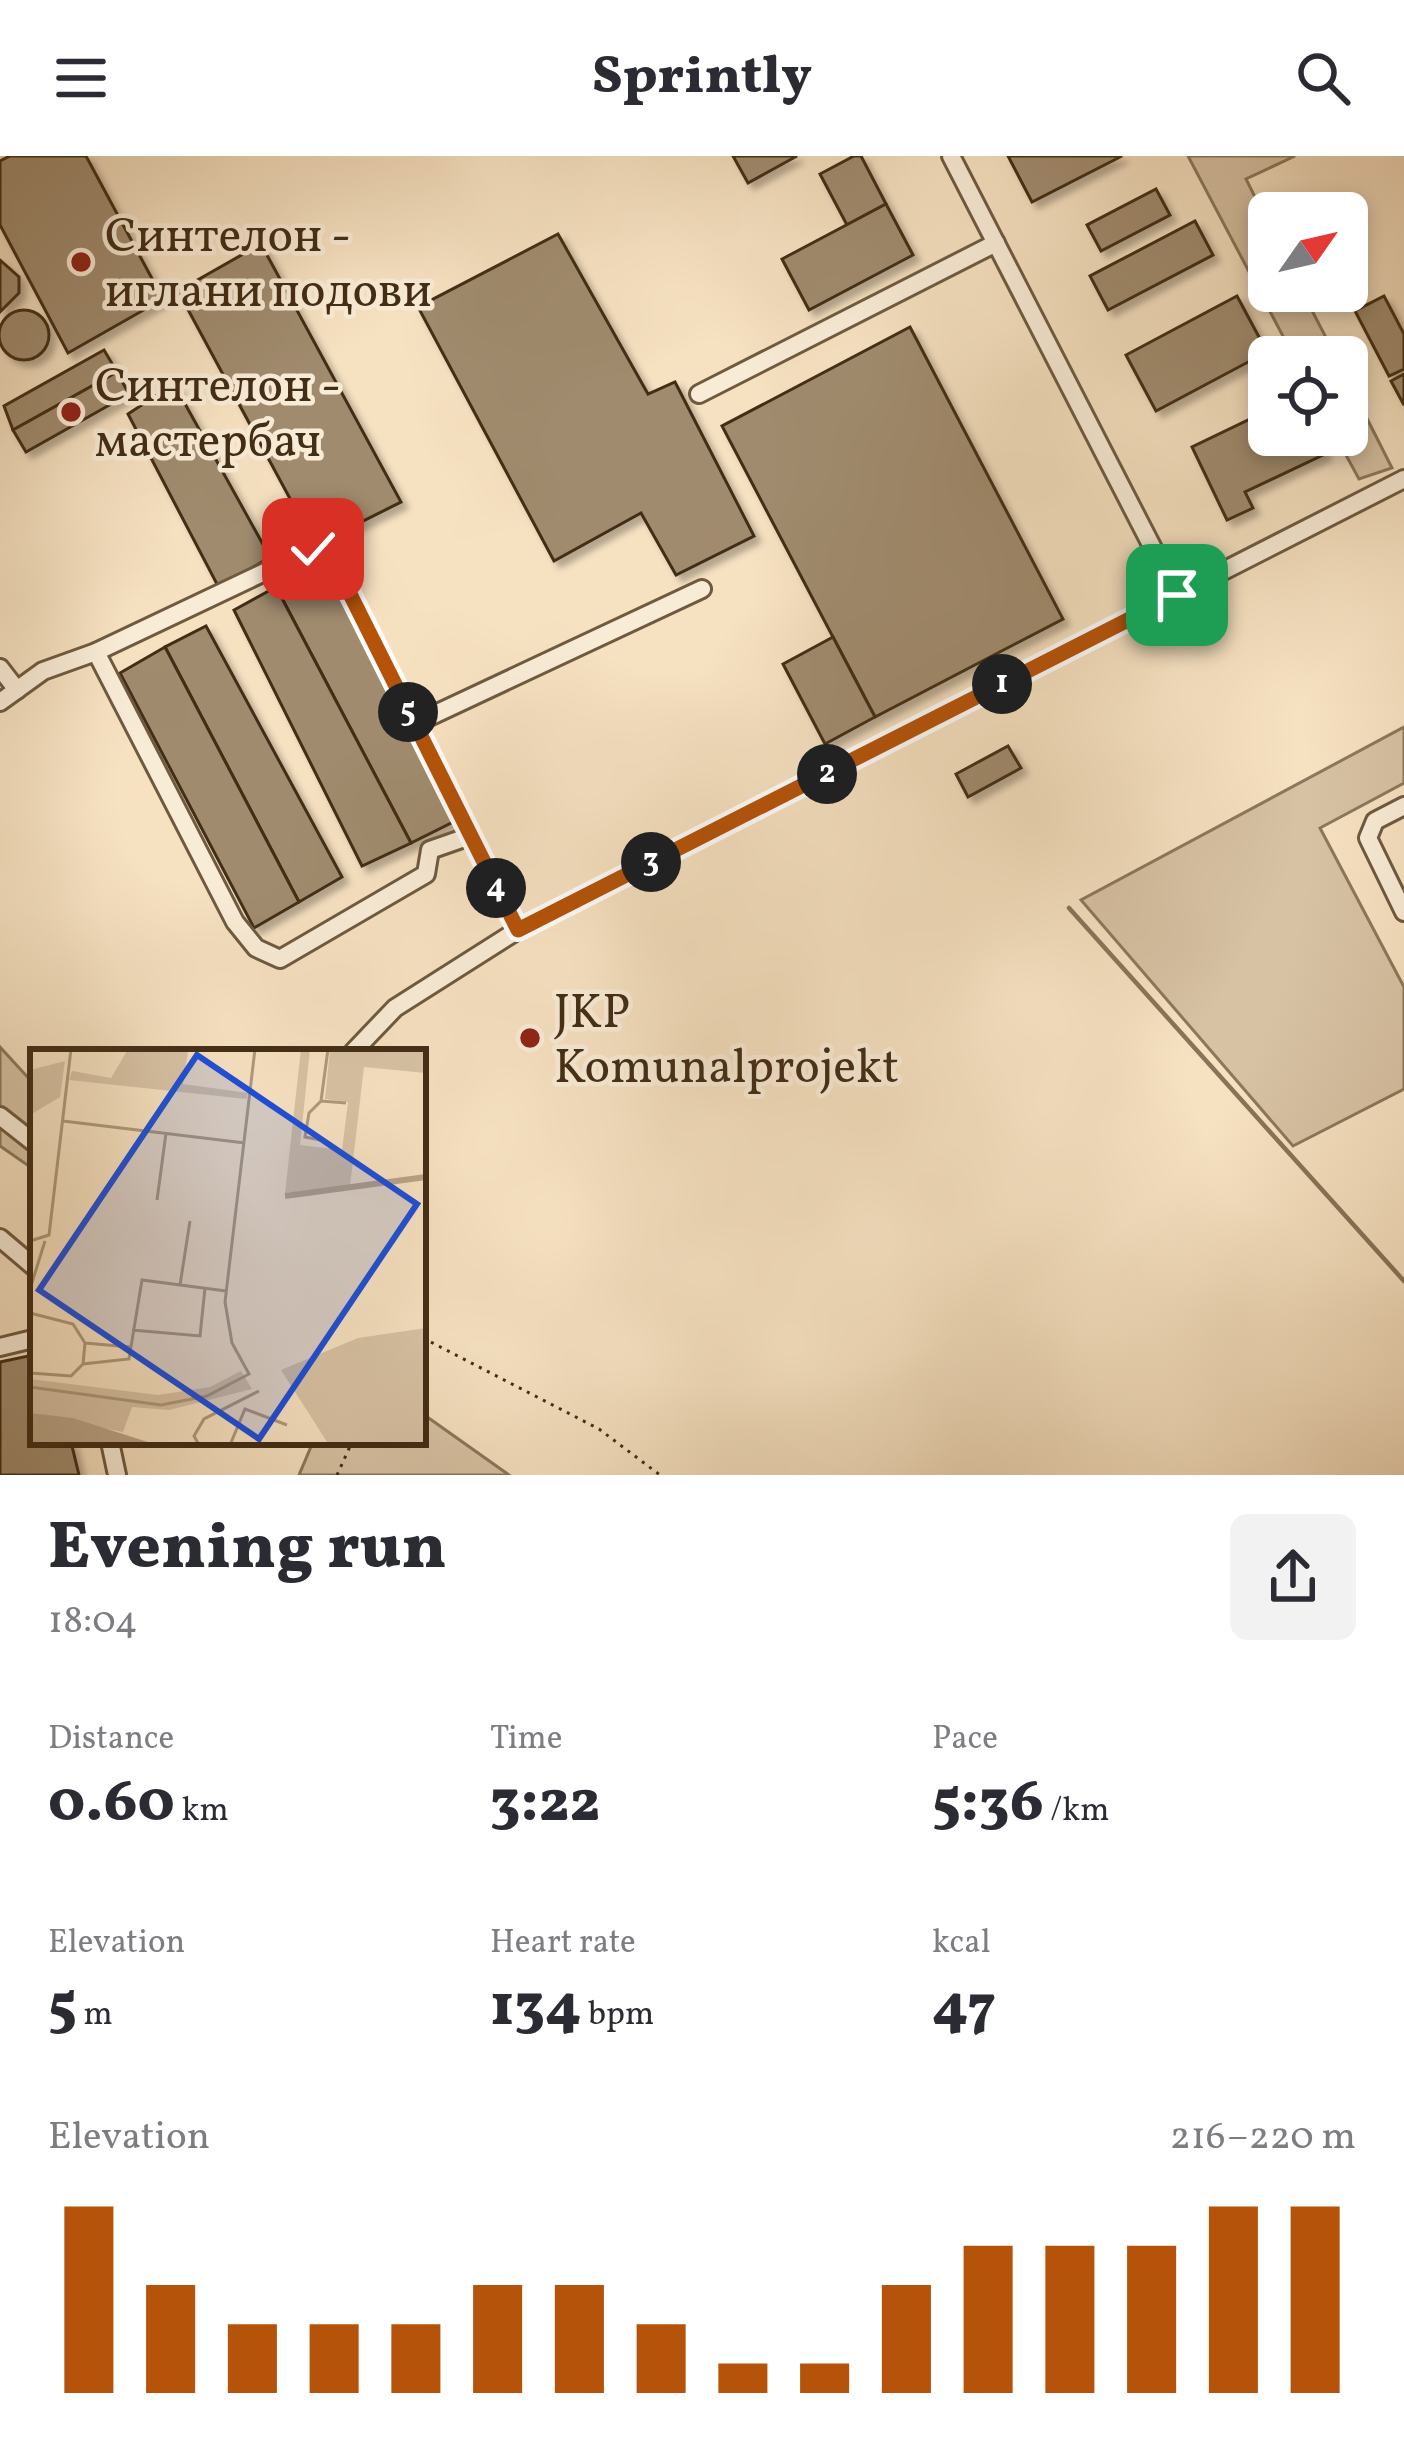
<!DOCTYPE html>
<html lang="en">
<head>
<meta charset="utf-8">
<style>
	:root { --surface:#fff; --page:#f2f2f3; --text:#2b2b33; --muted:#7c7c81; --accent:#b45309 }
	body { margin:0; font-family:Vollkorn,serif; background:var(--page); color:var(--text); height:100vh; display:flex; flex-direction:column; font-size:45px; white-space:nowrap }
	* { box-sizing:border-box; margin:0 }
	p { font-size:39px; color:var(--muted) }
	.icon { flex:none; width:66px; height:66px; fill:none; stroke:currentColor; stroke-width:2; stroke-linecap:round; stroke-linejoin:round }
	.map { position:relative; height:1319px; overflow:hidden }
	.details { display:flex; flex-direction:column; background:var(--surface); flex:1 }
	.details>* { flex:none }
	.needle { width:78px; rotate:56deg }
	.tools { position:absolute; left:1248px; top:36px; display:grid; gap:24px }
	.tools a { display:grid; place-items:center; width:120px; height:120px; border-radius:18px; background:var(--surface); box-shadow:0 6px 18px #0003; font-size:60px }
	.pin { position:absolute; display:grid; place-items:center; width:102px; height:102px; color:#fff; margin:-51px; border-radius:24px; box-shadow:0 6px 18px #0006 }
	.km { position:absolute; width:60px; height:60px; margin:-30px; border-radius:50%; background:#222; color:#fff; font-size:33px; line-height:60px; text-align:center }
	.round { display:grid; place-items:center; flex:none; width:126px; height:126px; border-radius:18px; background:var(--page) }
	.head { display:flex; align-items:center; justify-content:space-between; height:204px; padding:0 48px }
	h1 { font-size:66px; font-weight:800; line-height:90px }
	.figures { display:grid; grid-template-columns:repeat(3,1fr); gap:18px; height:204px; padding:12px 48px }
	.figures div { display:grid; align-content:center }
	.figures b { font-size:60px; font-weight:800 }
	.figures small { font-size:33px; font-weight:400 }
	.figures p { font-size:33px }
	.chart { height:336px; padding:24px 48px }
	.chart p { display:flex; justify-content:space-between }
	.chart svg { width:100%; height:216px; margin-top:12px; stroke:var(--accent); stroke-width:6 }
	header { display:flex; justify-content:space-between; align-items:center; height:156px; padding:0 48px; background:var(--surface); font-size:54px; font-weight:800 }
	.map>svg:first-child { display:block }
	.green { fill:#d7c2a4; stroke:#8c785c; stroke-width:3 }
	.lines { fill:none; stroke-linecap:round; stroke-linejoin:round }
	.stream { stroke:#897459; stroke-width:4.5 }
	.building { fill:#a08b6e; stroke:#422d15; stroke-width:3; filter:url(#shadow) }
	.minor-casing { stroke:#6f5a40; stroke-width:22 }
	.path { stroke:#422d15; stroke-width:3; stroke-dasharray:3 6; stroke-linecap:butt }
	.minor { stroke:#f9ecd7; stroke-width:16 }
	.route-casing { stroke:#fff; stroke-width:24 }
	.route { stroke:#b45309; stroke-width:15 }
	.poi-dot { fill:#8f2418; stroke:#f9ecd7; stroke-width:4.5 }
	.labels { text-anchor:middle; stroke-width:9; stroke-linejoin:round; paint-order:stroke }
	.poi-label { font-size:48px; fill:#422d15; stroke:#f9ecd7; text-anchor:start }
	.inset-river { fill:none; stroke:#b9a487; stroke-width:6 }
	.inset-road { fill:none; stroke:#ae997c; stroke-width:3 }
	.view { fill:#1d4ed8; fill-opacity:0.15; stroke:#1d4ed8; stroke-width:6 }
	.inset-edge { fill:none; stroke:#422d15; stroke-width:6 }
</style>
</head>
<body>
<header><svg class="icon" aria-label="menu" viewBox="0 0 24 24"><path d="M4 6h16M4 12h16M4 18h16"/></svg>Sprintly<svg class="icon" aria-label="search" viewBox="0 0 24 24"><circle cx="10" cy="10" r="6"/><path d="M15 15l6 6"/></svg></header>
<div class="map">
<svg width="1404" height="1319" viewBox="0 0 1404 1319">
	<defs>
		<filter id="shadow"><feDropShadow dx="6" dy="6" stdDeviation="3" flood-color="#0004"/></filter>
	</defs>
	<rect width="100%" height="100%" fill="#f6e1c1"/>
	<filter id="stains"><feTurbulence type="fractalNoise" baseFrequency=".00167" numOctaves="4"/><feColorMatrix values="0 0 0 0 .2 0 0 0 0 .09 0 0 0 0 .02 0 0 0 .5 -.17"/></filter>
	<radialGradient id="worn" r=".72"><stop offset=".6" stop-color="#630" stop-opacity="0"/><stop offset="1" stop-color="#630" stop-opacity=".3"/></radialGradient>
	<!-- green -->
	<g class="green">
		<path d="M 1188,0 L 1295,0 L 1246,23 L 1269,69 L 1269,135 L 1302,135 L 1336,201 L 1294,201 Z"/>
		<path d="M 1347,223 L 1392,312 L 1359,323 L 1335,279 L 1347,279 Z"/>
		<path d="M 1404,571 L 1404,627 L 1320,672 L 1404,831 L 1404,933 L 1293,990 L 1081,744 Z"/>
		<path d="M 0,891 L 33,927 L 33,1013 L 0,990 Z"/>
		<path d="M 423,1258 L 509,1319 L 299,1319 L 313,1286 L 423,1286 Z"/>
	</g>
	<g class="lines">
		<!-- stream -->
		<path class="stream" d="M 1069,752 L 1404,1125"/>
	</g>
	<!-- building -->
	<g class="building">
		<path d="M 10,0 L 86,0 L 163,143 L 68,197 L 0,69 L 0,5 Z"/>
		<path d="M 733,0 L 797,0 L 748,27 Z"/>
		<path d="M 854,0 L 861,0 L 886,48 L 847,69 L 820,18 Z"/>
		<path d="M 1008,0 L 1122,0 L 1032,46 Z"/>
		<path d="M 1156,33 L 1170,59 L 1101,95 L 1087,69 Z"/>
		<path d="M 886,48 L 913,99 L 809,154 L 782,103 Z"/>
		<path d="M 1195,65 L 1213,99 L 1108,154 L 1090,120 Z"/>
		<path d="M 558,78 L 648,238 L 675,226 L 754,380 L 676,419 L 641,357 L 554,405 L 418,151 Z"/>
		<path d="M 261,88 L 401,346 L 315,389 L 178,135 Z"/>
		<path d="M 0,104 L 19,121 L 19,137 L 0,156 Z"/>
		<path d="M 1237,140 L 1267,196 L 1156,255 L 1126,199 Z"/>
		<path d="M 1384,140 L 1404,178 L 1404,213 L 1389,220 L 1355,155 Z"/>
		<circle cx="24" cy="179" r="25"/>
		<path d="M 910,171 L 1063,463 L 875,561 L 722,270 Z"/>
		<path d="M 104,194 L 117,216 L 13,274 L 4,250 Z"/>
		<path d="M 117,216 L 129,238 L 26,296 L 13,274 Z"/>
		<path d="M 1404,218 L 1404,249 L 1391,225 Z"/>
		<path d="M 174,228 L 270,401 L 219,432 L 128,258 Z"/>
		<path d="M 1269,254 L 1269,279 L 1316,279 L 1325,298 L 1245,336 L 1253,352 L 1227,364 L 1192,291 Z"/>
		<path d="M 322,406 L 457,664 L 411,687 L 276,431 Z"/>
		<path d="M 276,431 L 411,687 L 362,710 L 234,454 Z"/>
		<path d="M 206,470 L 342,721 L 299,746 L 165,491 Z"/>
		<path d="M 833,481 L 875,561 L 825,588 L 783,508 Z"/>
		<path d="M 165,491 L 299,746 L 254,772 L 120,517 Z"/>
		<path d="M 1008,590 L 1021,612 L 968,641 L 956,618 Z"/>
		<path d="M 33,1199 L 33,1286 L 71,1286 L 79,1319 L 0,1319 L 0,1206 Z"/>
	</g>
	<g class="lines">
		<defs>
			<g id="minor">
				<path d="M 951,0 L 1177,439"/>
				<path d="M 699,238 L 996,87"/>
				<path d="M 96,496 L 235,766 L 256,792 L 280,803 L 426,718 L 430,694 L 470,680"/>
				<path d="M 0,512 L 17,534"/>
				<path d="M 0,546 L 43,515 L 96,496 L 313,393 L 328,394 L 518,774"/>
				<path d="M 414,568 L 702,433"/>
				<path d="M 1404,650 L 1375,665 L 1368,682 L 1404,756"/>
				<path d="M 353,896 L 395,852 L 518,774 L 1404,323"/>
				<path d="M 0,960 L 33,986"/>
				<path d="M 0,1082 L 33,1110"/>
				<path d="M 0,1191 L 33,1183"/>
				<path d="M 110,1286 L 117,1319"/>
			</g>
		</defs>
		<!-- minor casing -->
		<use href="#minor" class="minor-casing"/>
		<!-- path -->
		<g class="path">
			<path d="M 423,1182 L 599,1273 L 660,1319"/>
			<path d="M 337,1319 L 352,1286"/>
		</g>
		<!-- minor -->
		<use href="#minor" class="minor"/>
	</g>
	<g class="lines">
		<defs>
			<path id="route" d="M 313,393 L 328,394 L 518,774 L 1177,439"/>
		</defs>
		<!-- route casing -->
		<use href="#route" class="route-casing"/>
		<!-- route -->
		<use href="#route" class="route"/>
	</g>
	<!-- markers -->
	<g class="poi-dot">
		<circle cx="81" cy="106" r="12"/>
		<circle cx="71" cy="256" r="12"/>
		<circle cx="530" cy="882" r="12"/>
	</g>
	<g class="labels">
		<!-- poi labels -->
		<g class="poi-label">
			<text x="105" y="95">Синтелон -<tspan x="105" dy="55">иглани подови</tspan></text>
			<text x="95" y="245">Синтелон -<tspan x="95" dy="55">мастербач</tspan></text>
			<text x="554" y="871">JKP<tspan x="554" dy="55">Komunalprojekt</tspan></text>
		</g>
	</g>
	<!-- overview -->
	<g transform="translate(30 893)">
		<rect width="396" height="396" fill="#f6e1c1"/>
		<path d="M 98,0 L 158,3 L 153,35 L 218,44 L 216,50 L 39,31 L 42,22 L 81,29 ZM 271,0 L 280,0 L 270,96 L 312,101 L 318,53 L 295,50 L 300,0 L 396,3 L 396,24 L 334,18 L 320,137 L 255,144 ZM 35,12 L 30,48 L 0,66 L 0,21 ZM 396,279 L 396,396 L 299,396 L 251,321 L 328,289 ZM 211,322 L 222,340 L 139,361 L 102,358 L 93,383 L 0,364 L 0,330 L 128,346 L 180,338 Z" fill="#d7c2a4"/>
		<path d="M 0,364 L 43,369 L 127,396 L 0,396 Z" fill="#b9a487"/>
		<path class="inset-river" d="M 255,147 L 396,128"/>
		<path class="inset-road" d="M 291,52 L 298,0M 33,72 L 215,94M 296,92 L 275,88 L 279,64 L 291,52 L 316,54M 127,151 L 136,84M 0,192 L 19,186 L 41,0M 150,236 L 160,172M 0,240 L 15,192M 0,264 L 43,275 L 55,294 L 53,315M 102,281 L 170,287 L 175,239M 55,294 L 100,298M 0,324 L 41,327 L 53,315 L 99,310 L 112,231 L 196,242M 0,338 L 131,356 L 177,347 L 219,325 L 202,294 L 195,253 L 225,0M 169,396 L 164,387 L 174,370 L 229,342M 200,396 L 215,360 L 257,376"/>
		<path class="view" d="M 167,6 L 387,155 L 229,390 L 9,241 Z"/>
		<rect width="396" height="396" class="inset-edge"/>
	</g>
	<rect width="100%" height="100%" filter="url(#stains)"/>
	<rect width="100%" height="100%" fill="url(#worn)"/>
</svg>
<div class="tools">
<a><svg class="needle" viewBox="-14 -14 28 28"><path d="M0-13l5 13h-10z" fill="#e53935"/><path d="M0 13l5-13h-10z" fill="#7c7c81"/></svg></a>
<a><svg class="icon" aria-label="locate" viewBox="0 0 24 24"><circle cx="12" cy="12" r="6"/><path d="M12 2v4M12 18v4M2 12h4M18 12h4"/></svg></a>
</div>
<div class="pin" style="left:1177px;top:439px;background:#1e9e55"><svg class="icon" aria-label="arrive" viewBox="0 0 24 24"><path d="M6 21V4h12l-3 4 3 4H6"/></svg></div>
<div class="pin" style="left:313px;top:393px;background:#d93025"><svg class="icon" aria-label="check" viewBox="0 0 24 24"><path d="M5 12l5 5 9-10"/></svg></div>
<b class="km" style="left:1002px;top:528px">1</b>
<b class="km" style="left:827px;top:618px">2</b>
<b class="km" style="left:651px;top:706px">3</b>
<b class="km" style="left:496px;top:732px">4</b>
<b class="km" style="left:408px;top:556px">5</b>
</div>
<section class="details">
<div class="head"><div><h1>Evening run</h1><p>18:04</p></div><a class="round"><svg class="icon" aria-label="share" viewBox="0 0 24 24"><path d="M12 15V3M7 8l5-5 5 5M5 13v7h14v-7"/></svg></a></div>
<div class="figures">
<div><p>Distance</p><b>0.60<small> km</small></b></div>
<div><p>Time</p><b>3:22</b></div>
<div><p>Pace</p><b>5:36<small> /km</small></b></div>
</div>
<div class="figures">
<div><p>Elevation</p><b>5<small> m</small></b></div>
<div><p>Heart rate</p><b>134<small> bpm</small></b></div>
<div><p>kcal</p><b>47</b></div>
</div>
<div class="chart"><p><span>Elevation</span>216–220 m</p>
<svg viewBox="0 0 160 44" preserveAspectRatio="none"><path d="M5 44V6M15 44V22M25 44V30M35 44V30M45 44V30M55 44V22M65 44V22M75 44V30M85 44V38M95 44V38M105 44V22M115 44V14M125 44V14M135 44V14M145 44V6M155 44V6"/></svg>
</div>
</section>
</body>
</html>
